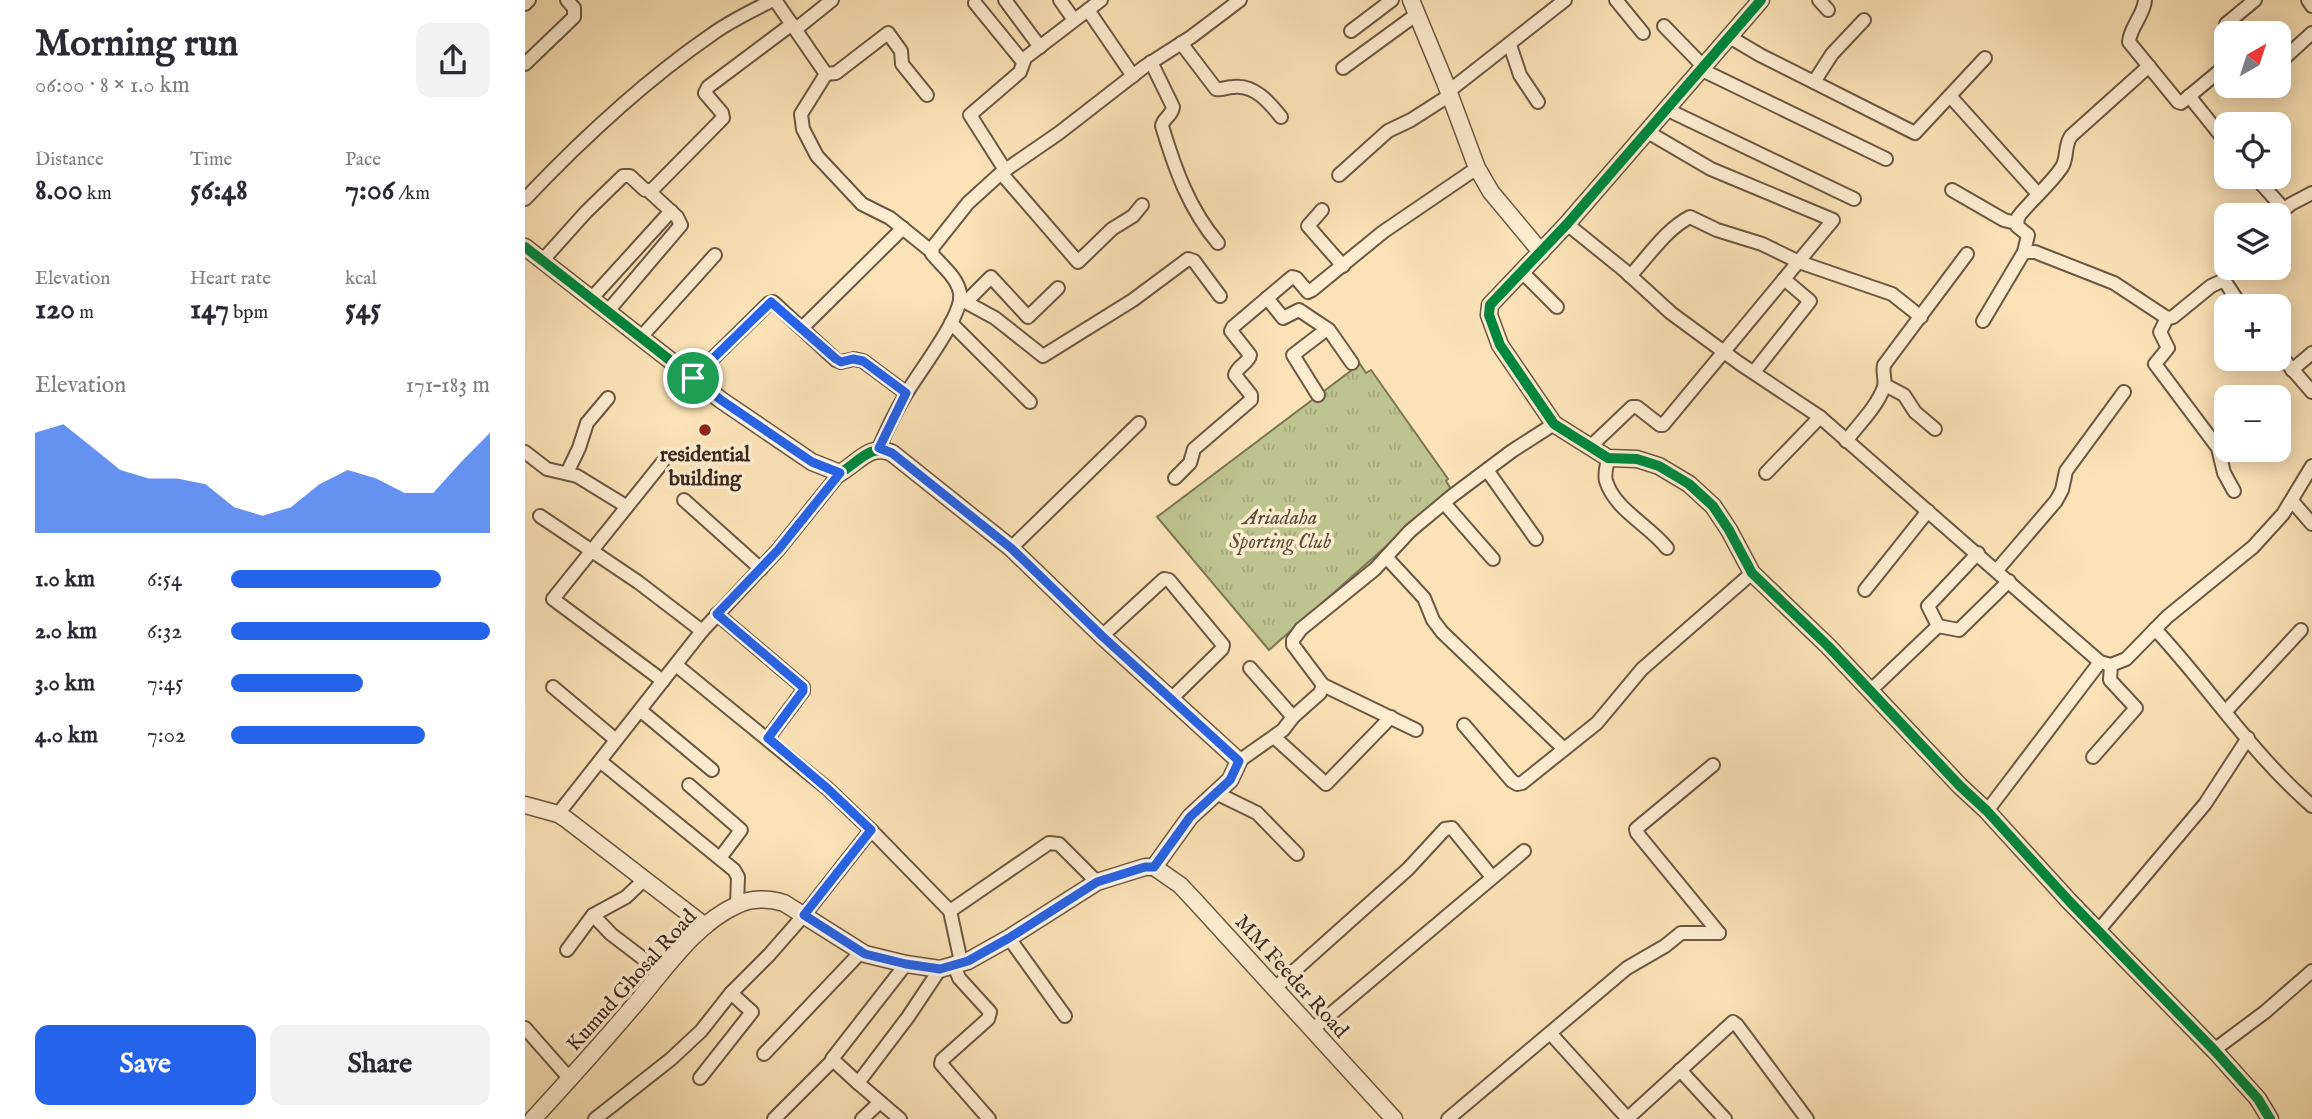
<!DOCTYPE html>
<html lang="en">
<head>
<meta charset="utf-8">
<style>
	:root { --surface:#fff; --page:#f2f2f3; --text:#2b2b33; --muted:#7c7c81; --accent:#2563eb }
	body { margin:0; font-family:"IM FELL English",serif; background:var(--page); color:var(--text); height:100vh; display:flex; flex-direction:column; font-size:26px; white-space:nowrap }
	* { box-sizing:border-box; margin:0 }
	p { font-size:23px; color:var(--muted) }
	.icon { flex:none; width:38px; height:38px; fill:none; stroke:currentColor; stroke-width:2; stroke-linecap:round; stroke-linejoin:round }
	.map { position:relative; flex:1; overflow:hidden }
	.side { display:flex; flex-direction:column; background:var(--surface); width:525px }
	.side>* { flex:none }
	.needle { width:46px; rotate:39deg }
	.tools { position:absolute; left:1689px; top:21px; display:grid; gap:14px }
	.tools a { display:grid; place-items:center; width:77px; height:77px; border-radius:14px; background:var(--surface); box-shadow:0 4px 18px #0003; font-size:35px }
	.pin { position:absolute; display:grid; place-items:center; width:60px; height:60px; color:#fff; margin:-30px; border:4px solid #fff; border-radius:50%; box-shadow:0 2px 7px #0007 }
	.round { display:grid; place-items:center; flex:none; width:74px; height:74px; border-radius:14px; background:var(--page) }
	.overview { display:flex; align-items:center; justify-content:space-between; height:119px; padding:0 35px }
	h1 { font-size:38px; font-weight:700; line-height:52px }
	.figures { display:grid; grid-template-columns:repeat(3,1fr); gap:10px; height:119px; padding:7px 35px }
	.figures div { display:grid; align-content:center }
	.figures b { font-size:30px; font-weight:700 }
	.figures small { font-size:19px; font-weight:400 }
	.figures p { font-size:19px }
	.chart { height:196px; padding:14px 35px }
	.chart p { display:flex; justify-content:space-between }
	.chart svg { width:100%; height:126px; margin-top:7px; fill:var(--accent); opacity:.7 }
	.button { display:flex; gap:14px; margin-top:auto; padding:14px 35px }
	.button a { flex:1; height:80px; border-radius:14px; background:var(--accent); color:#fff; font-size:28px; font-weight:700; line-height:80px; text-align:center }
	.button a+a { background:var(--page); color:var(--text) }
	ul { padding:0 35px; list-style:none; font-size:23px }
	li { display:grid; grid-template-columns:112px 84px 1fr; align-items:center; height:52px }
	li i { height:18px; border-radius:9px; background:var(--accent) }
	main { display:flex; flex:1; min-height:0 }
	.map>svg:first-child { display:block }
	.park { fill:url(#park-tufts); stroke:#7d7656; stroke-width:2 }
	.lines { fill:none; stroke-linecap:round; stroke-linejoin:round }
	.minor-casing { stroke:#6c5744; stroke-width:16 }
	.tertiary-casing { stroke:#6c5744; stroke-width:19 }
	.minor { stroke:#fdedd0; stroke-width:12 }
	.tertiary { stroke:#fdedd0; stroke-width:16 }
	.cycleway-casing { stroke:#fdedd0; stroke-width:15 }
	.cycleway { stroke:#00873e; stroke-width:10 }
	.route-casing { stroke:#fff; stroke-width:14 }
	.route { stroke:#2563eb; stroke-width:9 }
	.poi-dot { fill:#8f2418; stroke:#fdedd0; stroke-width:2.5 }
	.labels { text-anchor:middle; stroke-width:7; stroke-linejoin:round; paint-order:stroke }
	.poi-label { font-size:21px; font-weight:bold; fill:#3c281d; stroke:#fdedd0 }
	.park-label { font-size:21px; font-style:italic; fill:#5c4f3a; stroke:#fdedd0 }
	.street-label { font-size:21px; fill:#3c281d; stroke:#fdedd0 }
</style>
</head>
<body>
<main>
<section class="side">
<div class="overview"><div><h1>Morning run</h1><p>06:00 · 8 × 1.0 km</p></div><a class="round"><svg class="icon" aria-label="share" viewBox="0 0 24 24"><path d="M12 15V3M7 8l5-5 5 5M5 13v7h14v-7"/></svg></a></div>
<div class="figures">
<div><p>Distance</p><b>8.00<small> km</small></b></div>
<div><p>Time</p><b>56:48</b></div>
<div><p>Pace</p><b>7:06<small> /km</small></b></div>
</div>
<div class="figures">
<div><p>Elevation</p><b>120<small> m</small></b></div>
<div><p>Heart rate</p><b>147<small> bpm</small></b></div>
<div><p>kcal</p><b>545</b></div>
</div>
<div class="chart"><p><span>Elevation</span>171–183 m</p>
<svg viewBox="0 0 160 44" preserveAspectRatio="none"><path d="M0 44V9L10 6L20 14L30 22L40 25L50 25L60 27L70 35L80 38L90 35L100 27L110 22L120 25L130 30L140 30L150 19L160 9V44z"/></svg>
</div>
<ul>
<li><b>1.0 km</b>6:54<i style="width:81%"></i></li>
<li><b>2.0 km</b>6:32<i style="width:100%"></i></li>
<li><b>3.0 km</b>7:45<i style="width:51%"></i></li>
<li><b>4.0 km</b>7:02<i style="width:75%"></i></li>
</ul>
<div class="button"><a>Save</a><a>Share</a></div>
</section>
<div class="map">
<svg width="1787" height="1119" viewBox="0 0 1787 1119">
	<defs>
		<pattern id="park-tufts" width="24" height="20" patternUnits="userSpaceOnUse" patternTransform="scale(1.75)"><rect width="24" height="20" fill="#bec48f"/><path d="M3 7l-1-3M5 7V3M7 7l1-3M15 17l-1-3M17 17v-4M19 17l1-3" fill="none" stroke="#a4a87b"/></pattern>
	</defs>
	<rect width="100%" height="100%" fill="#fce3b7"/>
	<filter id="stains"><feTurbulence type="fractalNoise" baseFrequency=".00286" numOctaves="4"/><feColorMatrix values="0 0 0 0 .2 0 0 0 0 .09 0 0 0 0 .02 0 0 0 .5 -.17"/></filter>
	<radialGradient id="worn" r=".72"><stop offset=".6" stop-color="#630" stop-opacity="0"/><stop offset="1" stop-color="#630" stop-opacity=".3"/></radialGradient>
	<!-- park -->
	<path class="park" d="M 835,364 L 841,373 L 846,370 L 923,479 L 921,481 L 926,489 L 744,650 L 632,517 Z"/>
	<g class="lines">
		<defs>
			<g id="minor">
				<path d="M 250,0 L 301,74 L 276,114 L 278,129 L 292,156 L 337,204 L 365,218 L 406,251"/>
				<path d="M 480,0 L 515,47"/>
				<path d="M 535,0 L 549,20"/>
				<path d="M 1091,0 L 1118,33"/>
				<path d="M 1294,0 L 1303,10"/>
				<path d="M 1620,0 C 1619,15 1605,27 1604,42 L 1653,102 L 1656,103 L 1698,68 L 1701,62"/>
				<path d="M 1783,0 L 1787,6"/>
				<path d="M 450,3 L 498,62"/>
				<path d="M 0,4 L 4,0"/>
				<path d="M 563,10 L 608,76"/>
				<path d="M 1139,26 L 1178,66"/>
				<path d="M 271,29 L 307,0"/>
				<path d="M 826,31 L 867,0"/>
				<path d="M 1203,36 L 1235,55 L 1390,133 L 1460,58"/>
				<path d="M 656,43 L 691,89 C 697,90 702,87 708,87 C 729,84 744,102 756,117"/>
				<path d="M 985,45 L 995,75 L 1013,102"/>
				<path d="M 1701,61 L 1701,24 L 1730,0"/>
				<path d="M 626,62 L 648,107 C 647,116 638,118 637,126 C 650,169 664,209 693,243"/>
				<path d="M 1754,63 L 1787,33"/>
				<path d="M 0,64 L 49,17 L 49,8 L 42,0"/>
				<path d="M 818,68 L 892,14"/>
				<path d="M 1175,69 L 1361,159"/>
				<path d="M 301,74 L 311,73 L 363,33 L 376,51 L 377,64 L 402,95"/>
				<path d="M 1289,82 L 1307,54 L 1339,20"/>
				<path d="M 924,91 L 1040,0"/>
				<path d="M 1425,96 L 1513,194"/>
				<path d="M 1664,96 L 1701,142"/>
				<path d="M 1141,109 L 1329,199"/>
				<path d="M 480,170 L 445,115 L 495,72 L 500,58 L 576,0"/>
				<path d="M 476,173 L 553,262 L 587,229 L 608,216 L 617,205"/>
				<path d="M 814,175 L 863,131 L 886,120 L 925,95"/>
				<path d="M 1730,177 L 1759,209"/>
				<path d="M 1427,190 L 1479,220 L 1491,223"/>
				<path d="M 0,199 C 57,139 118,82 186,35 C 205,21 227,11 248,0"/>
				<path d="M 797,210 L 783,226 L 818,266"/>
				<path d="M 1753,215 L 1766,204 L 1787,193"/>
				<path d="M 1042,224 L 1099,270 L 1146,313 L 1214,363 L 1295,417 L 1544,635 L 1575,662 L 1586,665 L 1601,659 L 1642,617 L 1728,547 L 1758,514 L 1787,466"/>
				<path d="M 1499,252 L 1503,235 L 1492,226 L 1493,217 C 1506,200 1525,185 1537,167 C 1543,157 1539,146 1546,136 L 1624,66"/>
				<path d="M 17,261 L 61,212 L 98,176 L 105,176 L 120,190 L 127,190 L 198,118 L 197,113 L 180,93 L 183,87 L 267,24"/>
				<path d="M 1704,268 L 1699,280 L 1716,306"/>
				<path d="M 997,272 L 1032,307"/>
				<path d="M 1105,276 C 1123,257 1141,229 1165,217 L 1192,230 L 1237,244 L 1274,262 L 1367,294 L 1396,317"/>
				<path d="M 742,298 L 758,318 L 774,310 L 804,330 L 827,363"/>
				<path d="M 66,299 L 146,211"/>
				<path d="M 435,299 L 470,318 L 518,356 L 608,300 L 663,259 L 669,261 L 695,296"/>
				<path d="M 441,302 L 466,277 L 503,317 L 533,288"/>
				<path d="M 83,311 L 156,225 L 152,217 L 125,192"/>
				<path d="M 1642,318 L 1635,332 L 1643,348 L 1630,364 L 1693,448 L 1699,473 L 1709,491"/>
				<path d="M 1458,321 L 1499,252 L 1510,252 L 1589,283 L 1642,318 L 1648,317 L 1686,286 L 1699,280"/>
				<path d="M 426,323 L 505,402"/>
				<path d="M 277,328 L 378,228"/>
				<path d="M 117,336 L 190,255"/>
				<path d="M 1754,354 L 1787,392"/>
				<path d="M 1767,370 L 1787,353"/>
				<path d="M 1229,372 L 1285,301 L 1259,279"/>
				<path d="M 168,378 L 244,303 L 248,302 L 311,360 L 316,362 L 329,359 L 338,361 L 381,393"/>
				<path d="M 1360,385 L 1379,395 L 1390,412 L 1410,429"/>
				<path d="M 793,395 L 768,355 L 802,329"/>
				<path d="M 1321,441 C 1333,425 1352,407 1359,387 C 1361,380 1357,372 1359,365 L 1442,254"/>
				<path d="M 1066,446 L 1107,407 L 1112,407 L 1135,425 L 1138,425 L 1308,220 L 1186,169 L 1121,131"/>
				<path d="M 354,448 C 362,429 371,411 381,394 C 393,373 439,315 435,293 C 432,277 417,266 407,254 L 408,247 L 443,203 L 476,173 L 534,133 L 619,67 L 666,37 L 715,0"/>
				<path d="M 0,452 L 22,469 L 52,476 L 101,506"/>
				<path d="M 1083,458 C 1082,465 1079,474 1081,481 C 1090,510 1124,525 1142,548"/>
				<path d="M 137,463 L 28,599 L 138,681"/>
				<path d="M 962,470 L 1011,539"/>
				<path d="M 42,473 L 54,448 L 62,423 L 83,398"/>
				<path d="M 1241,473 L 1295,417"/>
				<path d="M 650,478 L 665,463 L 669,449 L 726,400 L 726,395 L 710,375 C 712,366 724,363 725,355 L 706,331 L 708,327 L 767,277 L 771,278 L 783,292 L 787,290 L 858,232 L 952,168"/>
				<path d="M 159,500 L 236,569"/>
				<path d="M 1767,501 L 1787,524"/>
				<path d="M 919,503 L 968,559"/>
				<path d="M 15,516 L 113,582 L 177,631"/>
				<path d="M 486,548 L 614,423"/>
				<path d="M 861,557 L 899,598 L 908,620 L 917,632 L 1039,749"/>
				<path d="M 1472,570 L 1531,501 L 1537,490 L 1541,471 L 1599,392"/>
				<path d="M 1340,590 L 1403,511"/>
				<path d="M 192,614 L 278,687 L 278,691 L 243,738"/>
				<path d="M 1413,626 L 1403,606 L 1453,553"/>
				<path d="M 1630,629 C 1684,687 1727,754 1787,806"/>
				<path d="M 577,636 L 639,579 L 644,580 L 698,645 L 697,649 L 647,698"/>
				<path d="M 725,668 L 768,717"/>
				<path d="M 798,685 L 891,730"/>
				<path d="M 28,687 L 91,740"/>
				<path d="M 1345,691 L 1413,626 L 1434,630 L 1484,581"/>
				<path d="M 115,710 L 187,770"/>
				<path d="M 1701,711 L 1776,630"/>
				<path d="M 939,725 L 987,781 L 992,784 L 997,783 L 1072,723 L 1117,669 L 1227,573"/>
				<path d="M 749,737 L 801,784 L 866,717"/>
				<path d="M 1568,757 L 1611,708 L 1585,680 L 1586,665"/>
				<path d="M 75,761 L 209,870 L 213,877 L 212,905"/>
				<path d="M 714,761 L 758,730 L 768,717 L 795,693 L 798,685 L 768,645 L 768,640 L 776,629 L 850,569 L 885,531 L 927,496 L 987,451 L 1029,424"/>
				<path d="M 1188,765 L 1111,829 L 1112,833 L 1194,933"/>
				<path d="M 164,785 L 216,830 L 195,858"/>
				<path d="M 691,793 L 732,813 L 772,854"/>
				<path d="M 1462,811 L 1575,662"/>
				<path d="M 33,814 L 177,631 L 253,550 L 315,473"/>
				<path d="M 346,830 L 425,911 L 524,843 L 534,844 L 572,882"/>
				<path d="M 425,911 L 436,962 L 429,965 L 434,978 L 465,1012 L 463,1019 L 417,1060 L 416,1064 L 464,1119"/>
				<path d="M 68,915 L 86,934 L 137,973"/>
				<path d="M 1573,931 L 1680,804 L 1723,738"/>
				<path d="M 484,938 L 540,1016"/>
				<path d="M 42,950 L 68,915 L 101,897 L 120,879"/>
				<path d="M 750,988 L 883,869 L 920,829 L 927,828 L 967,877"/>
				<path d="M 0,1028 L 45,1079"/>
				<path d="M 788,1029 L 999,851"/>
				<path d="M 1026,1034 L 1103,1119"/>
				<path d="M 1689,1050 L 1740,1012 L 1787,971"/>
				<path d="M 239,1054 L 336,952"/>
				<path d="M 1155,1070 L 1200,1119"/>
				<path d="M 175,1078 L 227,1012 L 206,993"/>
				<path d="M 333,1083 L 307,1059 L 381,964"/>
				<path d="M 70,1119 L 146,1059 L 176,1031 L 206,993 L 244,955 L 279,915 L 346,830 L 303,789 L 151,665"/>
				<path d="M 249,1119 L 307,1061"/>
				<path d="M 337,1119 L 355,1102"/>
				<path d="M 375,1119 L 333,1083 L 383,1017 L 415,969"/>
				<path d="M 923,1119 L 1102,968 L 1140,946 L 1156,933 L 1194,933"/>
				<path d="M 1102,1119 L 1208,1022 L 1212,1025 L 1282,1119"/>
			</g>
			<g id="tertiary">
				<path d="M 886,0 L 920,82 L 952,168 L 966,192 L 1016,252"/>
				<path d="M 1236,0 L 1042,224 L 965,305 L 964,315 L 975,345 L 1029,424 L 1083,458 L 1112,459 L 1134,466 L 1164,484 L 1188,506 L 1204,530 L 1227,573 L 1303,646 L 1435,786 L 1462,811 L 1544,901 L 1689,1050 L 1733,1099 L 1745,1119"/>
				<path d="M 0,247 L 196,400 L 287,462 L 315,473 C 334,462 345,443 367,453 L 486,548 L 577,636 L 714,761 L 705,780 L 665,817 L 629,867"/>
				<path d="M 0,805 L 33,814 L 41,819 L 180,926"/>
				<path d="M 629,867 L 655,885 L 671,902 L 869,1119"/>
				<path d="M 8,1119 C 43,1081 78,1042 112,1002 C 141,968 170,924 212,905 C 226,898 244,898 259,903 L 340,954 L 381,964 L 415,969 L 443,961 L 484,938 L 572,882 L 620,867 L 629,867"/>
			</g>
		</defs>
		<!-- minor casing -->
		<use href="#minor" class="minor-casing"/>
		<!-- tertiary casing -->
		<use href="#tertiary" class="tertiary-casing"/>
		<!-- minor -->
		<use href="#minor" class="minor"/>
		<!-- tertiary -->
		<use href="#tertiary" class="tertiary"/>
		<defs>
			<g id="cycleway">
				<path d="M 1236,0 L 1042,224 L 965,305 L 964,315 L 975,345 L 1029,424 L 1083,458 L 1112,459 L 1134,466 L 1164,484 L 1188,506 L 1204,530 L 1227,573 L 1303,646 L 1435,786 L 1462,811 L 1544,901 L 1689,1050 L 1733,1099 L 1745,1119"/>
				<path d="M 0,247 L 196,400 L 287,462 L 315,473 C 334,462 345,443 367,453 L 486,548 L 577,636 L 714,761 L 705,780 L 665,817 L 629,867"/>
			</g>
		</defs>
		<!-- cycleway casing -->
		<use href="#cycleway" class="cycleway-casing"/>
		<!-- cycleway -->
		<use href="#cycleway" class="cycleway"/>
	</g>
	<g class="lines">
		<defs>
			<path id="route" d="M 246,302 L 311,359 L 316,362 L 328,359 L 338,361 L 381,393 L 354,448 L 367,453 L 486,548 L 577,636 L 714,761 L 705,780 L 665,817 L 629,867 L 620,867 L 572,882 L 484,938 L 443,961 L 415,969 L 381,964 L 340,954 L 279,915 L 346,830 L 303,789 L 243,738 L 278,691 L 278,687 L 192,614 L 253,550 L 315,473 L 287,462 L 196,400 L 168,378 Z"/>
		</defs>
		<!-- route casing -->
		<use href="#route" class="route-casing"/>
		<!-- route -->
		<use href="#route" class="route"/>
	</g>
	<!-- markers -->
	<circle class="poi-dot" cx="180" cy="430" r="7"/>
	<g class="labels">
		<!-- poi labels -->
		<g class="poi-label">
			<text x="180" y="461">residential<tspan x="180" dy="24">building</tspan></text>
		</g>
		<!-- park labels -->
		<g class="park-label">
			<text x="755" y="524">Ariadaha<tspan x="755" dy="24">Sporting Club</tspan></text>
		</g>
		<!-- street labels -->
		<g class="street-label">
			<text transform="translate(767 976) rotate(48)" y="7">MM Feeder Road</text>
			<text transform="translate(106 980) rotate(-48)" y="7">Kumud Ghosal Road</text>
		</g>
	</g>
	<rect width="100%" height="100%" filter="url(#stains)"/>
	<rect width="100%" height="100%" fill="url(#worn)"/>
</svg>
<div class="tools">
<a><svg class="needle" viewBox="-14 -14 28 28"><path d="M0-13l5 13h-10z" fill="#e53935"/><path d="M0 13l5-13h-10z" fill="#7c7c81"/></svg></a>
<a><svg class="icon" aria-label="locate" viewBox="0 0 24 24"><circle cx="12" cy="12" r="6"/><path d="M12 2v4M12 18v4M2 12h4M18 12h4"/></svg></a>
<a><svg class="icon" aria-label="layers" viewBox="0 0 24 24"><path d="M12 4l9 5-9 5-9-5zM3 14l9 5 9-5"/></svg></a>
<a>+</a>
<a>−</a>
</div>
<div class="pin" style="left:168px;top:378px;background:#1e9e55"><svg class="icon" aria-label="arrive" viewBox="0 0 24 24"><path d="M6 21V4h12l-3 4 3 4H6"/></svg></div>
</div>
</main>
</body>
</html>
